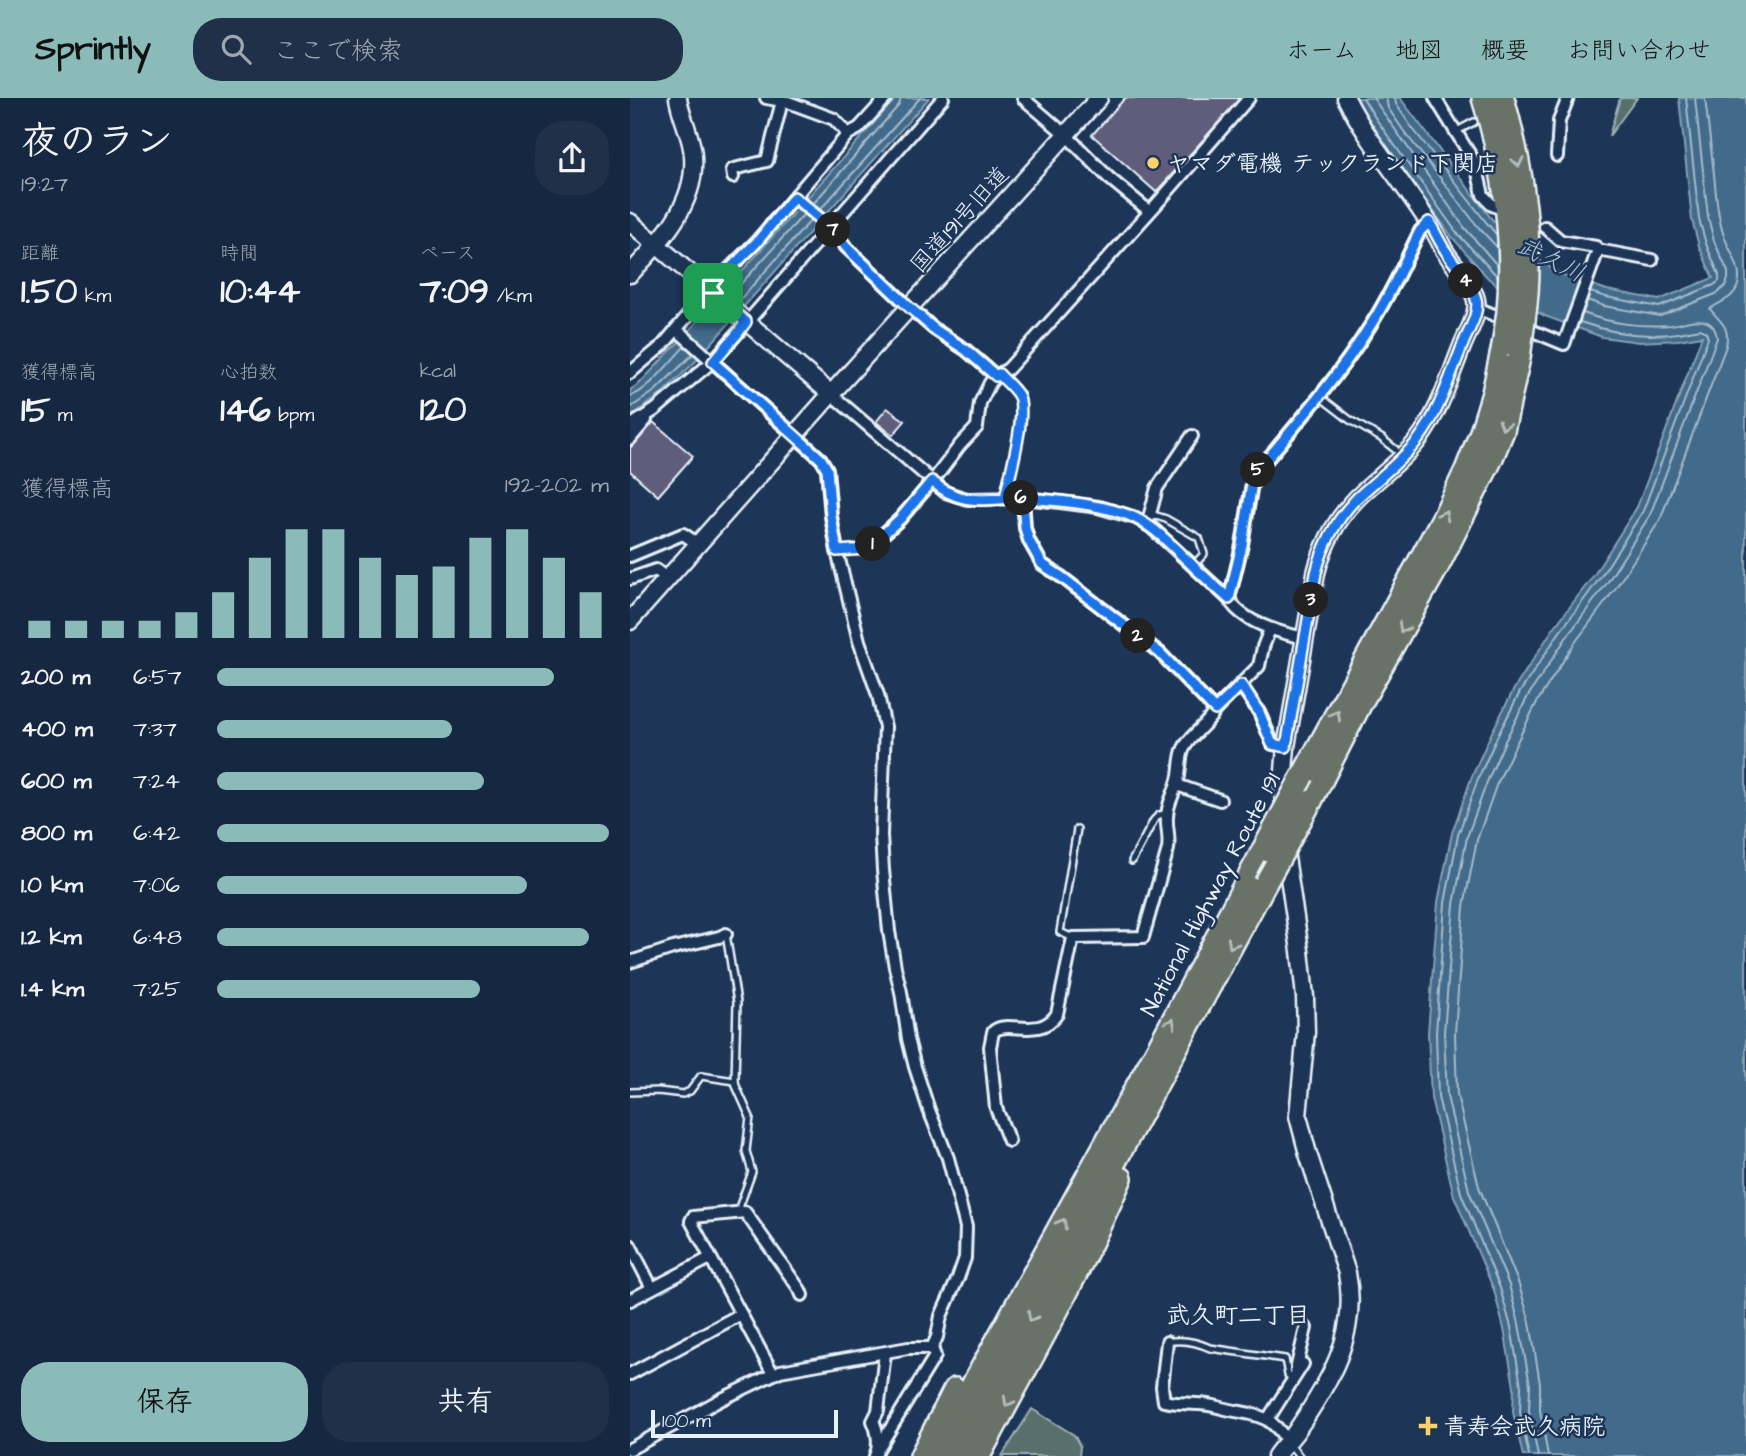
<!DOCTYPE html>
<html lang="ja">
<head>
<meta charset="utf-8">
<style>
	:root { --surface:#162841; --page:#1f3048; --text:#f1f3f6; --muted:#9ea6b1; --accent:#8bbbb9 }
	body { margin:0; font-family:"Architects Daughter","Klee One",sans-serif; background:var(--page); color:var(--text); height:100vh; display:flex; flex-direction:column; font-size:26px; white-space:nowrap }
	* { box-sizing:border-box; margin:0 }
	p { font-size:23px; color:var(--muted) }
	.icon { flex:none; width:38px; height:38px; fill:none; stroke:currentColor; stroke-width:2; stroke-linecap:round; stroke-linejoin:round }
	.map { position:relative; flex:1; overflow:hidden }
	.sheet { display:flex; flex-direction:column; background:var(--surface); width:630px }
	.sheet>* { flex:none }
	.scale { position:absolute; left:21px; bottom:18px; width:187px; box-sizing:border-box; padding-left:7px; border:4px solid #e8f1f8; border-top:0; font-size:19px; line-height:24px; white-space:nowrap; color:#e8f1f8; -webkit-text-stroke:5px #1d3557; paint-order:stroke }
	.pin { position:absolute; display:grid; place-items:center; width:60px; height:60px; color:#fff; margin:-30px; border-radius:14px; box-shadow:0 4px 10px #0006 }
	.km { position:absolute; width:35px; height:35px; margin:-18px; border-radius:50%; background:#222; color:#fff; font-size:19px; line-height:35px; text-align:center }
	.round { display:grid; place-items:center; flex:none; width:74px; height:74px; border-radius:28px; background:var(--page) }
	.headline { display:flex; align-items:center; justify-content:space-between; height:119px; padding:0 21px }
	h1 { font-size:38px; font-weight:700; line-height:52px }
	.figures { display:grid; grid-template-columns:repeat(3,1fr); gap:10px; height:119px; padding:7px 21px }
	.figures div { display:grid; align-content:center }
	.figures b { font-size:35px; font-weight:700 }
	.figures small { font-size:19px; font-weight:400 }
	.figures p { font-size:19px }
	.chart { height:196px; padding:14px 21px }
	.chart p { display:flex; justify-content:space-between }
	.chart svg { width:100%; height:126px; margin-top:7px; stroke:var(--accent); stroke-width:6 }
	.action { display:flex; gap:14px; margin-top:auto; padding:14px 21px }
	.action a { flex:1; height:80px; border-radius:28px; background:var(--accent); color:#111; font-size:28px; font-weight:700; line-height:80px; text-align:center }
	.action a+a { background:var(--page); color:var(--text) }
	ul { padding:0 21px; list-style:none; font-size:23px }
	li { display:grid; grid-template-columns:112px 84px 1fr; align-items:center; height:52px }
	li i { height:18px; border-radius:9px; background:var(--accent) }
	header { display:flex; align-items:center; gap:42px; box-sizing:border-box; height:98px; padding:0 35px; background:var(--accent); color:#111 }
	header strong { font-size:33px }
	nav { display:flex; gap:38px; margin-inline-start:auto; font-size:24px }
	.search { width:490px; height:63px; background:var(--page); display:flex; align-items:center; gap:18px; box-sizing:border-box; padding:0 24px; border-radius:28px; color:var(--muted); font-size:26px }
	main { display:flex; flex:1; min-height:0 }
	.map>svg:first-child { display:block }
	.green { fill:#58706c; stroke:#a0b0b2; stroke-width:2 }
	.water { fill:#436b8a; stroke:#85a1b6; stroke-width:2 }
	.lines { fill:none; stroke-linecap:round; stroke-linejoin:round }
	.shore { stroke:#a6bbcc; stroke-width:2 }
	.building { fill:#5e5c7b; stroke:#e8f1f8; stroke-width:2 }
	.lane-casing { stroke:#e8f1f8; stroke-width:10 }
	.street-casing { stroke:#e8f1f8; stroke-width:16 }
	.secondary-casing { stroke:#e8f1f8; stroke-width:21 }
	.highway-casing { stroke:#e8f1f8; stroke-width:26 }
	.lane { stroke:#1d3557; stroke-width:5 }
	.street { stroke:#1d3557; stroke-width:10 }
	.secondary { stroke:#1d3557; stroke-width:16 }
	.highway { stroke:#697266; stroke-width:21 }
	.highway-bridge-casing { stroke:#e8f1f8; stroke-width:26; stroke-linecap:butt }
	.highway-bridge { stroke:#697266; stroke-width:21 }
	.oneway { stroke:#b5bebe }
	.route-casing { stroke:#fff; stroke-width:14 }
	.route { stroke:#1a73e8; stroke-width:9 }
	.poi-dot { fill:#ffd166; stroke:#1d3557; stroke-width:2.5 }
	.labels { text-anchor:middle; stroke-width:5; stroke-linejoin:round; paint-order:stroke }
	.poi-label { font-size:23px; font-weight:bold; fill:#e8f1f8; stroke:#1d3557; text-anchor:start }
	.street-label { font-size:23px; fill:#e8f1f8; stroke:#1d3557 }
	.water-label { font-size:24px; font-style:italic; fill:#aec2d2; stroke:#1d3557 }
	.neighbourhood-label { font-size:24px; font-weight:bold; fill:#e8f1f8; stroke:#1d3557 }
</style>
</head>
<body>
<header>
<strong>Sprintly</strong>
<div class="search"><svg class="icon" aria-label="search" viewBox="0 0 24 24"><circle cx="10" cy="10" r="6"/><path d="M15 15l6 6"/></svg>ここで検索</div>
<nav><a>ホーム</a><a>地図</a><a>概要</a><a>お問い合わせ</a></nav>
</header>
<main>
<section class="sheet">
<div class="headline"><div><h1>夜のラン</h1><p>19:27</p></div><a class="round"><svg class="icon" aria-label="share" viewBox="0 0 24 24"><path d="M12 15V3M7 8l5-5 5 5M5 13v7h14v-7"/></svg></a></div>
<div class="figures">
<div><p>距離</p><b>1.50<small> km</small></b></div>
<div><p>時間</p><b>10:44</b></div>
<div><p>ペース</p><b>7:09<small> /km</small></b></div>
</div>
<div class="figures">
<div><p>獲得標高</p><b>15<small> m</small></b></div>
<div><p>心拍数</p><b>146<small> bpm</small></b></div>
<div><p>kcal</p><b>120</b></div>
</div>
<div class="chart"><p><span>獲得標高</span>192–202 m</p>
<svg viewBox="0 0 160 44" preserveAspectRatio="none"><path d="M5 44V38M15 44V38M25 44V38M35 44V38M45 44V35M55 44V28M65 44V16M75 44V6M85 44V6M95 44V16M105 44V22M115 44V19M125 44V9M135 44V6M145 44V16M155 44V28"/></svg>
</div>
<ul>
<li><b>200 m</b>6:57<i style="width:86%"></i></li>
<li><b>400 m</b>7:37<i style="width:60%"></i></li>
<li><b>600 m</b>7:24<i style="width:68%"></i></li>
<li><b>800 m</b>6:42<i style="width:100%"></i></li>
<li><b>1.0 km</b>7:06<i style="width:79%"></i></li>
<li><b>1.2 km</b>6:48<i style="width:95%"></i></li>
<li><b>1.4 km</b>7:25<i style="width:67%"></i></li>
</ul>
<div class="action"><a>保存</a><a>共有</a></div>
</section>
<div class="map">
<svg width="1116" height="1358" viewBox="0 0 1116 1358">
	<rect width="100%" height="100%" fill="#1d3557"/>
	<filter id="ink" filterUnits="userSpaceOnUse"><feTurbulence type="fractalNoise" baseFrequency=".0143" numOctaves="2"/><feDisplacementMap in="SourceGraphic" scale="14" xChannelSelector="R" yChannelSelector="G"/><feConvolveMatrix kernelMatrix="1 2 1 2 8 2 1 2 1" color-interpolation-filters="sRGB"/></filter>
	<g filter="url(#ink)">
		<!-- green -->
		<g class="green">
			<path d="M 990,0 L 1007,0 L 979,38 Z"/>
			<path d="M 402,1311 L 444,1337 L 450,1348 L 449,1358 L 372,1358 Z"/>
		</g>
		<!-- water -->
		<g class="water">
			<path d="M 266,0 L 299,0 L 64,265 L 29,298 L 0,319 L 0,292 L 9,286 L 58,234 Z"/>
			<path d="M 725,0 L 770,0 L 861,120 L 889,150 L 931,176 L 977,192 L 1029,202 L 1083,180 L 1069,148 L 1062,122 L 1049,0 L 1116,0 L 1116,1358 L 893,1358 L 883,1314 L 884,1289 L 874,1231 L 864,1192 L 824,1098 L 801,1000 L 798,935 L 808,804 L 822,735 L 842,678 L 861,636 L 884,591 L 923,531 L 964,477 L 1007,409 L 1072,238 L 1048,242 L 1009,244 L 972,239 L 915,218 L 886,203 L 858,180 L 822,139 L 740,24 Z"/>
		</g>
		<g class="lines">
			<!-- shore -->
			<g class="shore">
				<path d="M 733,0 L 746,21 L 827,135 L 867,178"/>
				<path d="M 743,0 L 834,129 L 867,167"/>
				<path d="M 756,0 L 758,10 L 773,32 L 849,130 L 867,149"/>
				<path d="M 765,0 L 766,6 L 780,27 L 856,124 L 866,136"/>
				<path d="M 183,106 L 269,7 L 271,0"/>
				<path d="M 190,112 L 290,0"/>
				<path d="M 960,194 L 976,199 L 1029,209 L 1084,187 L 1089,183 L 1089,177 L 1076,146 L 1069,121 L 1056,0"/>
				<path d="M 101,197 L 174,116"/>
				<path d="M 957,202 L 974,208 L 1030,218 L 1088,195 L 1096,187 L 1098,181 L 1098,174 L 1084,143 L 1078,119 L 1065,0"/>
				<path d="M 108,204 L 181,122"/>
				<path d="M 0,298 C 17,295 42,261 55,248"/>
				<path d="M 0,310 L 25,293 L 63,256"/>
				<path d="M 899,1358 L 890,1314 L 891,1288 L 881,1229 L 870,1190 L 831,1095 L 808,999 L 806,935 L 815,805 L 828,737 L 848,681 L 867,639 L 890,594 L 929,535 L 970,480 L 1013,413 L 1078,240 L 1076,234 L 1070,231 C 1063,232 1056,234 1048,235 C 1015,240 981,235 950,224"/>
				<path d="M 908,1358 L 899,1313 L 900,1287 L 889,1226 L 879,1187 L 839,1093 L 817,998 L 814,935 L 824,806 L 837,739 L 857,684 L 875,643 L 898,598 L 936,540 L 977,485 L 1020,417 L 1087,240 C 1086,232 1083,225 1074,223 C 1064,220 1052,226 1041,227 C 1009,229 983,226 953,215"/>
				<path d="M 918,1358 L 910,1312 L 910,1286 L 900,1224 L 888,1184 L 849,1089 L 827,997 L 825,935 L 834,808 L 847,742 L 866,688 L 885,648 L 907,604 L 944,546 L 985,491 L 1030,422 L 1096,248 C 1100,228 1091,225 1080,211 C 1090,203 1103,202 1108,187 C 1113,169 1098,152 1093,135 C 1087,116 1086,96 1084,76 C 1081,51 1078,25 1075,0"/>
			</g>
		</g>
		<!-- building -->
		<g class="building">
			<path d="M 495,0 L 611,0 L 526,94 L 462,37 Z"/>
			<path d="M 257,310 L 275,323 L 263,337 L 246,324 Z"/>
			<path d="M 23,324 L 63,358 L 28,398 L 0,373 L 0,350 Z"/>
		</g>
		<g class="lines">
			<defs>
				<g id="lane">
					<path d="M 827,33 L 844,24"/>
					<path d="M 369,276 C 375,283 383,289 388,297 C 398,314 379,379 375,400"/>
					<path d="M 689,298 L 720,322 L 751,340 L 766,352"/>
					<path d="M 520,416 L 536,421 L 569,440 L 574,456 L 563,468"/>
					<path d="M 207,453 L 237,451"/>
					<path d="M 502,763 L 524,722 L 529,717 L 537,716"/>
					<path d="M 96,836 L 107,904 L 105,983 L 106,988 L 120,1019 L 116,1053 L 122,1074 L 110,1107 L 110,1115"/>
					<path d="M 443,840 L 430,834 L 447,731"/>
					<path d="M 0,994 L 28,993 L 53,996 L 60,993 L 71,978 L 105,983"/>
					<path d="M 537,1244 C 551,1241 567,1244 580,1250 L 655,1261 L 658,1277 L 663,1282"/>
					<path d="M 658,1344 L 669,1358"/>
				</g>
				<g id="street">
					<path d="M 136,0 L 158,4 L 204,21 L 218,36"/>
					<path d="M 393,0 L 436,37 L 479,80 L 519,113"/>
					<path d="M 805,0 L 842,60 L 848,75 L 853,97 L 862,107 L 869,110"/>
					<path d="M 927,58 L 929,23 L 938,0"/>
					<path d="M 103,79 L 102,72 L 104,71 L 137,63 L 152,3"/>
					<path d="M 164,99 L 201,130 L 216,149 L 280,210 L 304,231 L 336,252 L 366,278"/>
					<path d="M 968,152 L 1022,162"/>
					<path d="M 847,210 L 934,246 L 968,152 L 966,149 L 931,143 L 915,129"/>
					<path d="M 46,231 L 191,361 L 197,371 L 201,418 L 207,453 L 229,543 L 248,597 L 255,629 L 251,737 L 253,772 L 259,833 L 265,869 L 271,894 L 278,941 L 285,969 L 299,1012 L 318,1060 L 336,1129 L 335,1160 L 328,1180 L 311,1218 L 307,1239 L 302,1250 L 305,1258 L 248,1351"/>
					<path d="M 0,275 L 33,247 L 88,182 L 126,144 L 218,36 L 229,30 L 256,0"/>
					<path d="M 201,296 L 315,394 L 337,401 L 393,400 L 430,404 L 468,409 L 506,420 L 521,429 L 599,501 C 611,524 651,535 674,540"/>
					<path d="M 0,328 L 25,312 L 83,263 L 313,0"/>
					<path d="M 0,341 L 16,322"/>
					<path d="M 393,400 L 395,430 L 399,443 L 412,466 L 433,480 L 530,555 L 585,612"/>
					<path d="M 517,427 L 527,390 L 562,338"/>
					<path d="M 237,451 L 270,421 L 306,379 L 330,347 L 347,329 L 350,305 L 360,285 L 366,278 L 378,271 L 525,108 L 619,0"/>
					<path d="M 0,458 L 53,436 L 68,446"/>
					<path d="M 0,481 L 26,472 L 38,481"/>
					<path d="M 599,501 L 612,447 L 622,385 L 628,372 C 667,326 708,279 740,228 C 760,198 774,165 790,133 L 799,124"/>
					<path d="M 611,587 L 629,614 L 643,646 L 656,649"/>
					<path d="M 547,687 L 590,702"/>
					<path d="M 0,864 L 43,850 L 89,839 L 96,836"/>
					<path d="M 379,1043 L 366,1010 L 360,949 L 363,934 C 377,920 409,943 427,916 L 443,840 L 513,839 L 538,751 C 540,737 536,730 537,719 C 537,705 545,695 548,682 C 551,672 549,660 554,650 C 562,635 578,627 585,612 L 629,568 L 633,549 L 640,531"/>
					<path d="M 0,1147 L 22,1190"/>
					<path d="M 0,1202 L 80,1160"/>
					<path d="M 537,1244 L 532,1289 L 534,1303 C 546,1306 557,1305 568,1306 C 578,1306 587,1309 596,1311 C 627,1318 638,1314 658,1344"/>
					<path d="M 666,1272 L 676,1230"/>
					<path d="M 0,1276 L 111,1216"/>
					<path d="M 143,1276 L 61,1123 L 63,1119 L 115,1114 L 170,1192 L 172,1197"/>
					<path d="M 638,1321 L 673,1266"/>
					<path d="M 0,1351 L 90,1302 L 150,1273 L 278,1250 L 302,1250"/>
					<path d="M 245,1358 C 250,1348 248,1333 243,1323 L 248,1313 L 255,1255"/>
				</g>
				<g id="secondary">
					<path d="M 0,124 L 201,296"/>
					<path d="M 0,176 C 30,144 67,106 63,58 C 62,38 51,20 48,0"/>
					<path d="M 0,523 L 201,296 L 469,0"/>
					<path d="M 654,714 L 653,685 L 656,649 L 686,475 C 693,447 706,422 726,401 C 746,381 770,365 788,342 C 809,315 820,278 833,246 C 839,231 852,212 844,196 C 836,180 824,167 814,152 C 811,146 808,139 804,133 C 776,87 740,48 716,0"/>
					<path d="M 646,1358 C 652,1349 661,1341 667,1332 C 700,1283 729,1236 717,1175 L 678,1056 L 668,1018 L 676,934 L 675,899 L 670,853 L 656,759 L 655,747"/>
				</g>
				<g id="highway">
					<path d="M 853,0 C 875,70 884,141 878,214"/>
					<path d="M 873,0 C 893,72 905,147 894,222"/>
					<path d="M 673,677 L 815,416 L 836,372 L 851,334 L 863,295 L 873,248"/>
					<path d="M 681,703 L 732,603 L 808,468 L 861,362 L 873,333 L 889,260"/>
					<path d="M 291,1358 L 325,1291"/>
					<path d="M 308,1358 L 345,1282 L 528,950 L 633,752"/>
					<path d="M 327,1358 L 337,1338 L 635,786"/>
					<path d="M 349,1358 C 398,1266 450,1176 491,1080"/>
				</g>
			</defs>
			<!-- lane casing -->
			<use href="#lane" class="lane-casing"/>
			<!-- street casing -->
			<use href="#street" class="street-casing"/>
			<!-- secondary casing -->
			<use href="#secondary" class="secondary-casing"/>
			<!-- highway casing -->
			<use href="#highway" class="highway-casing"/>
			<!-- lane -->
			<use href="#lane" class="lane"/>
			<!-- street -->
			<use href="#street" class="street"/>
			<!-- secondary -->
			<use href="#secondary" class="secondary"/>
			<!-- highway -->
			<use href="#highway" class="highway"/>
			<defs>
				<g id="highway-bridge">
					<path d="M 873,248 L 878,214"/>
					<path d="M 889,260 L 894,222"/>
					<path d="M 633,752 L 673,677"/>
					<path d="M 635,786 L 681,703"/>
				</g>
			</defs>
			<!-- highway-bridge casing -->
			<use href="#highway-bridge" class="highway-bridge-casing"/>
			<!-- highway-bridge -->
			<use href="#highway-bridge" class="highway-bridge"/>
		</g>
		<!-- one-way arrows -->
		<defs><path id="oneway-chevron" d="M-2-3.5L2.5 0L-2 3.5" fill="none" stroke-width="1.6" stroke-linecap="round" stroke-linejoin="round" transform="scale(1.75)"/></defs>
		<g class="oneway">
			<use href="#oneway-chevron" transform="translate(888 64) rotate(79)"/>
			<use href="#oneway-chevron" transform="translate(874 327) rotate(107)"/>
			<use href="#oneway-chevron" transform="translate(814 417) rotate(-63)"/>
			<use href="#oneway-chevron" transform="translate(773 530) rotate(119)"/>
			<use href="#oneway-chevron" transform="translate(706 617) rotate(-61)"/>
			<use href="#oneway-chevron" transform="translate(602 846) rotate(119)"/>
			<use href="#oneway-chevron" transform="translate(541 925) rotate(-62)"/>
			<use href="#oneway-chevron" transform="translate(432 1125) rotate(-61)"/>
			<use href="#oneway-chevron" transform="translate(402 1219) rotate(118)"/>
			<use href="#oneway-chevron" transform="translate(378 1304) rotate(118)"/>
		</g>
	</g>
	<g class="lines" filter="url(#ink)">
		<defs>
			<path id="route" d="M 83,195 L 116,224 L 108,235 L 83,264 L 191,361 L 197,371 L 201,418 L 207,453 L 237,451 L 270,421 L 302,383 C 332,410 356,400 393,400 L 395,430 L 399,443 L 412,466 L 433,480 L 530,555 L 585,612 L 611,587 L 629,614 L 642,646 L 656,649 L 686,475 C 693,447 706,422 726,401 C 747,381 770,365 788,342 C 809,315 820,278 833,246 C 838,233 850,215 846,201 C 841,183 825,168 815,152 C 809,143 805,133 799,124 L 790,133 C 774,165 760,198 740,228 C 708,279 667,326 628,372 L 622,385 L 612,447 L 599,501 C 586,489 572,477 559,464 C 543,449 528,432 509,422 C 478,405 410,400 375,400 C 379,379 398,314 388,297 C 383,289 375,283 369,276 L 366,278 L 336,252 L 304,231 L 280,210 L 216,149 L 201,130 L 164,99 L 127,144 L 79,192 L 83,195"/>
		</defs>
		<!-- route casing -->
		<use href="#route" class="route-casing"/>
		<!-- route -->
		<use href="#route" class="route"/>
	</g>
	<!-- markers -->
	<g class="poi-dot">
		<circle cx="523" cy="65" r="7"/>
		<path d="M794.5 1317.5h7v7h7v7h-7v7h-7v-7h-7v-7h7z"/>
	</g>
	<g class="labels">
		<!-- poi labels -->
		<g class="poi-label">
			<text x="537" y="73">ヤマダ電機 テックランド下関店</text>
			<text x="814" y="1336">青寿会武久病院</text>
		</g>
		<!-- street labels -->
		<g class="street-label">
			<text transform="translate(329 121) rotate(-48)" y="8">国道191号旧道</text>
			<text transform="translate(580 796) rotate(-62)" y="8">National Highway Route 191</text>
		</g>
		<!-- water labels -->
		<g class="water-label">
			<text transform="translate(921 161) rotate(26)" y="8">武久川</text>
		</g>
		<!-- neighbourhood labels -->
		<g class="neighbourhood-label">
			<text x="608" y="1225">武久町二丁目</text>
		</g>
	</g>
</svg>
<div class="scale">100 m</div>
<div class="pin" style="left:83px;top:195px;background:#1e9e55"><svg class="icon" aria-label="arrive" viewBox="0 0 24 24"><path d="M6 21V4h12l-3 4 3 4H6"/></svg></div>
<b class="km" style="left:243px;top:446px">1</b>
<b class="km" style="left:508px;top:538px">2</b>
<b class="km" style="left:681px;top:502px">3</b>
<b class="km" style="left:836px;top:183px">4</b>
<b class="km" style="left:628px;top:372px">5</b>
<b class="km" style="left:391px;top:400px">6</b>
<b class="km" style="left:203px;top:132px">7</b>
</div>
</main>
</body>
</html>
